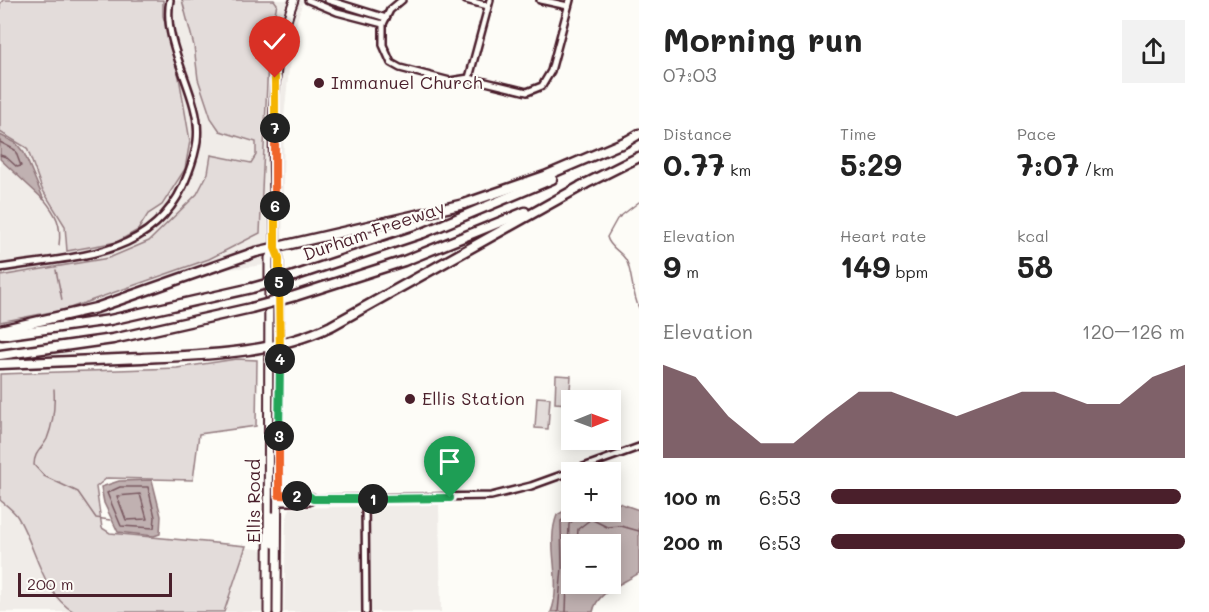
<!DOCTYPE html>
<html lang="en">
<head>
<meta charset="utf-8">
<style>
	:root { --surface:#fff; --page:#f2f2f2; --text:#222; --muted:#767676; --accent:#4a1f2b }
	body { margin:0; font-family:Mali,sans-serif; background:var(--page); color:var(--text); height:100vh; display:flex; flex-direction:column; font-size:22px; white-space:nowrap }
	* { box-sizing:border-box; margin:0 }
	p { font-size:20px; color:var(--muted) }
	.icon { flex:none; width:33px; height:33px; fill:none; stroke:currentColor; stroke-width:2; stroke-linecap:round; stroke-linejoin:round }
	.map { position:relative; flex:1; overflow:hidden }
	.drawer { display:flex; flex-direction:column; background:var(--surface); width:570px }
	.drawer>* { flex:none }
	.needle { width:39px; rotate:89deg }
	.controls { position:absolute; left:561px; top:390px; display:grid; gap:12px }
	.controls a { display:grid; place-items:center; width:60px; height:60px; border-radius:0px; background:var(--surface); box-shadow:0 3px 15px #0003; font-size:30px }
	.scale { position:absolute; left:18px; bottom:15px; width:154px; box-sizing:border-box; padding-left:6px; border:3px solid #4a1f2b; border-top:0; font-size:16px; line-height:21px; white-space:nowrap; color:#4a1f2b; -webkit-text-stroke:4px #fdfcf7; paint-order:stroke }
	.pin { position:absolute; display:grid; place-items:center; width:51px; height:51px; color:#fff; margin:-62px -26px; border-radius:50% 50% 50% 0; rotate:-45deg; box-shadow:0 0 6px #0007 }
	.pin .icon { rotate:45deg }
	.km { position:absolute; width:30px; height:30px; margin:-15px; border-radius:50%; background:#222; color:#fff; font-size:16px; line-height:30px; text-align:center }
	.round { display:grid; place-items:center; flex:none; width:63px; height:63px; border-radius:0px; background:var(--page) }
	.overview { display:flex; align-items:center; justify-content:space-between; height:102px; padding:0 24px }
	h1 { font-size:33px; font-weight:800; line-height:45px }
	.stats { display:grid; grid-template-columns:repeat(3,1fr); gap:9px; height:102px; padding:6px 24px }
	.stats div { display:grid; align-content:center }
	.stats b { font-size:30px; font-weight:800 }
	.stats small { font-size:16px; font-weight:400 }
	.stats p { font-size:16px }
	.chart { height:168px; padding:12px 24px }
	.chart p { display:flex; justify-content:space-between }
	.chart svg { width:100%; height:108px; margin-top:6px; fill:var(--accent); opacity:.7 }
	ul { padding:0 24px; list-style:none; font-size:20px }
	li { display:grid; grid-template-columns:96px 72px 1fr; align-items:center; height:45px }
	li i { height:15px; border-radius:8px; background:var(--accent) }
	main { display:flex; flex:1; min-height:0 }
	.map>svg:first-child { display:block }
	.built { fill:#f0ece8 }
	.green { fill:#e3dcda; stroke:#967e82; stroke-width:1.5 }
	.water { fill:#c0b1b1; stroke:#91777b; stroke-width:1.5; fill-rule:evenodd }
	.lines { fill:none; stroke-linecap:round; stroke-linejoin:round }
	.shore { stroke:#795961; stroke-width:1.5 }
	.stream { stroke:#91777b; stroke-width:1.5 }
	.minor-casing { stroke:#4a1f2b; stroke-width:10 }
	.major-casing { stroke:#4a1f2b; stroke-width:11 }
	.highway-casing { stroke:#4a1f2b; stroke-width:13 }
	.minor { stroke:#fdfcf7; stroke-width:5 }
	.major { stroke:#fdfcf7; stroke-width:7 }
	.highway { stroke:#fdfcf7; stroke-width:8 }
	.highway-bridge-casing { stroke:#4a1f2b; stroke-width:13; stroke-linecap:butt }
	.highway-bridge { stroke:#fdfcf7; stroke-width:8 }
	.split-1-casing { stroke:#fff; stroke-width:12 }
	.split-2-casing { stroke:#fff; stroke-width:12 }
	.split-3-casing { stroke:#fff; stroke-width:12 }
	.split-4-casing { stroke:#fff; stroke-width:12 }
	.split-5-casing { stroke:#fff; stroke-width:12 }
	.split-6-casing { stroke:#fff; stroke-width:12 }
	.split-7-casing { stroke:#fff; stroke-width:12 }
	.split-8-casing { stroke:#fff; stroke-width:12 }
	.split-1 { stroke:#22a559; stroke-width:8 }
	.split-2 { stroke:#22a559; stroke-width:8 }
	.split-3 { stroke:#f0652b; stroke-width:8 }
	.split-4 { stroke:#22a559; stroke-width:8 }
	.split-5 { stroke:#f5b400; stroke-width:8 }
	.split-6 { stroke:#f5b400; stroke-width:8 }
	.split-7 { stroke:#f0652b; stroke-width:8 }
	.split-8 { stroke:#f5b400; stroke-width:8 }
	.poi-dot { fill:#4a1f2b; stroke:#fdfcf7; stroke-width:2 }
	.labels { text-anchor:middle; stroke-width:4.5; stroke-linejoin:round; paint-order:stroke }
	.poi-label { font-size:18px; fill:#4a1f2b; stroke:#fdfcf7; text-anchor:start }
	.street-label { font-size:18px; fill:#4a1f2b; stroke:#fdfcf7 }
</style>
</head>
<body>
<main>
<div class="map">
<svg width="639" height="612" viewBox="0 0 639 612">
	<rect width="100%" height="100%" fill="#fdfcf7"/>
	<filter id="ink" filterUnits="userSpaceOnUse"><feTurbulence type="fractalNoise" baseFrequency=".0167" numOctaves="2"/><feDisplacementMap in="SourceGraphic" scale="12" xChannelSelector="R" yChannelSelector="G"/><feConvolveMatrix kernelMatrix="1 2 1 2 8 2 1 2 1" color-interpolation-filters="sRGB"/></filter>
	<g filter="url(#ink)">
		<!-- built -->
		<g class="built">
			<path d="M 0,0 L 303,0 L 292,40 L 284,117 L 282,263 L 0,295 Z"/>
			<path d="M 0,388 L 41,530 L 259,549 L 265,551 L 265,612 L 0,612 Z"/>
			<path d="M 439,505 L 441,612 L 284,612 L 286,521 L 290,508 Z"/>
		</g>
		<!-- green -->
		<g class="green">
			<path d="M 3,0 L 163,0 L 163,16 L 179,77 L 190,141 L 185,169 L 162,205 L 148,214 L 138,230 L 117,242 L 67,251 L 65,226 L 42,189 L 27,148 L 0,132 L 0,4 Z"/>
			<path d="M 182,0 L 274,0 L 277,4 L 269,40 L 260,233 L 209,259 L 67,309 L 0,322 L 0,276 L 109,258 L 149,241 L 197,194 L 208,173 L 211,155 L 251,163 L 256,155 L 256,142 L 220,131 L 211,118 L 198,79 L 194,46 Z"/>
			<path d="M 236,359 L 257,360 L 256,426 L 199,434 L 193,480 L 107,478 L 96,487 L 102,528 L 110,533 L 246,546 L 224,612 L 74,612 C 41,593 36,546 17,516 C 13,510 6,505 0,500 L 0,374 L 177,368 Z"/>
			<path d="M 556,375 L 571,376 L 569,404 L 555,403 Z"/>
			<path d="M 537,397 L 550,398 L 548,429 L 535,428 Z"/>
		</g>
		<!-- water -->
		<g class="water">
			<path d="M 0,135 L 16,143 L 24,153 L 44,200 L 0,159 Z"/>
			<path d="M 152,480 L 161,516 L 160,534 L 154,536 L 118,532 L 104,503 L 101,487 L 119,481 Z"/>
			<path d="M 619,503 L 639,510 L 639,573 C 623,584 597,591 593,612 L 551,612 C 563,581 545,545 557,515 L 571,507 L 572,512 L 610,512 L 611,506 ZM 610,544 L 610,584 L 572,584 L 572,544 Z"/>
		</g>
		<g class="lines">
			<!-- shore -->
			<g class="shore">
				<path d="M 0,142 L 15,150 L 21,166 L 17,167 L 6,157 L 0,155"/>
				<path d="M 120,487 L 148,487 L 155,517 L 154,528 L 121,526 L 107,493 Z"/>
				<path d="M 140,494 L 147,519 L 126,520 L 117,496 Z"/>
				<path d="M 577,544 L 578,529 L 591,519 L 607,527 L 621,526 L 639,531"/>
				<path d="M 558,612 L 562,568 L 561,521 L 575,512"/>
				<path d="M 566,612 L 569,524 L 584,512"/>
			</g>
			<!-- stream -->
			<g class="stream">
				<path d="M 43,198 C 56,214 62,224 59,245"/>
				<path d="M 639,202 L 617,219 L 607,237 C 610,249 623,252 627,262 C 632,273 632,293 639,308"/>
				<path d="M 56,270 L 62,300"/>
				<path d="M 54,389 C 55,405 53,424 47,439 C 42,449 34,452 34,465 L 44,476 L 78,492 L 96,518 L 110,520"/>
			</g>
			<defs>
				<g id="minor">
					<path d="M 308,0 L 337,12 L 383,24"/>
					<path d="M 328,0 L 386,18"/>
					<path d="M 402,0 L 390,10 L 383,24 L 383,45 L 391,63 L 400,68 L 450,81 L 469,78 L 527,92 L 542,86 L 551,71 L 570,0"/>
					<path d="M 466,0 L 488,6"/>
					<path d="M 540,0 L 568,6"/>
					<path d="M 469,78 L 490,0"/>
					<path d="M 0,268 C 76,255 157,260 188,174 C 197,150 201,132 194,107 C 186,75 163,34 170,0"/>
					<path d="M 279,495 L 310,496 L 315,499 L 491,496 L 531,486 L 639,447"/>
					<path d="M 365,499 L 366,612"/>
					<path d="M 279,502 L 309,502 L 313,499"/>
				</g>
				<g id="major">
					<path d="M 273,516 L 274,544"/>
					<path d="M 268,612 L 269,258 L 275,248"/>
					<path d="M 277,612 L 279,258 L 275,248 C 275,166 264,77 294,0"/>
				</g>
				<g id="highway">
					<path d="M 622,144 L 639,134"/>
					<path d="M 581,186 L 639,157"/>
					<path d="M 294,276 L 423,233 L 552,179"/>
					<path d="M 295,296 L 404,261 L 525,212"/>
					<path d="M 0,330 L 96,308 L 256,252 L 464,204 L 545,176 L 627,141"/>
					<path d="M 2,335 L 110,320 L 252,288"/>
					<path d="M 0,355 L 113,339 L 251,308"/>
					<path d="M 0,364 C 48,362 95,360 142,358 C 206,355 273,354 331,326 L 585,184"/>
				</g>
			</defs>
			<!-- minor casing -->
			<use href="#minor" class="minor-casing"/>
			<!-- major casing -->
			<use href="#major" class="major-casing"/>
			<!-- highway casing -->
			<use href="#highway" class="highway-casing"/>
			<!-- minor -->
			<use href="#minor" class="minor"/>
			<!-- major -->
			<use href="#major" class="major"/>
			<!-- highway -->
			<use href="#highway" class="highway"/>
			<defs>
				<g id="highway-bridge">
					<path d="M 252,288 L 294,276"/>
					<path d="M 251,308 L 295,296"/>
				</g>
			</defs>
			<!-- highway-bridge casing -->
			<use href="#highway-bridge" class="highway-bridge-casing"/>
			<!-- highway-bridge -->
			<use href="#highway-bridge" class="highway-bridge"/>
		</g>
	</g>
	<g class="lines" filter="url(#ink)">
		<defs>
			<path id="split-1" d="M 373,499 L 450,498"/>
			<path id="split-2" d="M 297,496 L 309,496 L 313,499 L 373,499"/>
			<path id="split-3" d="M 279,436 L 279,495 L 297,496"/>
			<path id="split-4" d="M 279,436 L 280,359"/>
			<path id="split-5" d="M 279,282 L 280,359"/>
			<path id="split-6" d="M 275,206 L 275,248 L 279,258 L 279,282"/>
			<path id="split-7" d="M 275,206 L 275,128"/>
			<path id="split-8" d="M 275,128 L 275,78"/>
		</defs>
		<!-- split-1 casing -->
		<use href="#split-1" class="split-1-casing"/>
		<!-- split-2 casing -->
		<use href="#split-2" class="split-2-casing"/>
		<!-- split-3 casing -->
		<use href="#split-3" class="split-3-casing"/>
		<!-- split-4 casing -->
		<use href="#split-4" class="split-4-casing"/>
		<!-- split-5 casing -->
		<use href="#split-5" class="split-5-casing"/>
		<!-- split-6 casing -->
		<use href="#split-6" class="split-6-casing"/>
		<!-- split-7 casing -->
		<use href="#split-7" class="split-7-casing"/>
		<!-- split-8 casing -->
		<use href="#split-8" class="split-8-casing"/>
		<!-- split-1 -->
		<use href="#split-1" class="split-1"/>
		<!-- split-2 -->
		<use href="#split-2" class="split-2"/>
		<!-- split-3 -->
		<use href="#split-3" class="split-3"/>
		<!-- split-4 -->
		<use href="#split-4" class="split-4"/>
		<!-- split-5 -->
		<use href="#split-5" class="split-5"/>
		<!-- split-6 -->
		<use href="#split-6" class="split-6"/>
		<!-- split-7 -->
		<use href="#split-7" class="split-7"/>
		<!-- split-8 -->
		<use href="#split-8" class="split-8"/>
	</g>
	<!-- markers -->
	<g class="poi-dot">
		<circle cx="319" cy="83" r="6"/>
		<circle cx="410" cy="399" r="6"/>
	</g>
	<g class="labels">
		<!-- poi labels -->
		<g class="poi-label">
			<text x="331" y="89">Immanuel Church</text>
			<text x="422" y="405">Ellis Station</text>
		</g>
		<!-- street labels -->
		<g class="street-label">
			<text transform="translate(374 231) rotate(-19)" y="6">Durham Freeway</text>
			<text transform="translate(254 501) rotate(-90)" y="6">Ellis Road</text>
		</g>
	</g>
</svg>
<div class="controls">
<a><svg class="needle" viewBox="-14 -14 28 28"><path d="M0-13l5 13h-10z" fill="#e53935"/><path d="M0 13l5-13h-10z" fill="#767676"/></svg></a>
<a>+</a>
<a>−</a>
</div>
<div class="scale">200 m</div>
<div class="pin" style="left:450px;top:498px;background:#1e9e55"><svg class="icon" aria-label="arrive" viewBox="0 0 24 24"><path d="M6 21V4h12l-3 4 3 4H6"/></svg></div>
<div class="pin" style="left:275px;top:78px;background:#d93025"><svg class="icon" aria-label="check" viewBox="0 0 24 24"><path d="M5 12l5 5 9-10"/></svg></div>
<b class="km" style="left:373px;top:499px">1</b>
<b class="km" style="left:297px;top:496px">2</b>
<b class="km" style="left:279px;top:436px">3</b>
<b class="km" style="left:280px;top:359px">4</b>
<b class="km" style="left:279px;top:282px">5</b>
<b class="km" style="left:275px;top:206px">6</b>
<b class="km" style="left:275px;top:128px">7</b>
</div>
<section class="drawer">
<div class="overview"><div><h1>Morning run</h1><p>07:03</p></div><a class="round"><svg class="icon" aria-label="share" viewBox="0 0 24 24"><path d="M12 15V3M7 8l5-5 5 5M5 13v7h14v-7"/></svg></a></div>
<div class="stats">
<div><p>Distance</p><b>0.77<small> km</small></b></div>
<div><p>Time</p><b>5:29</b></div>
<div><p>Pace</p><b>7:07<small> /km</small></b></div>
</div>
<div class="stats">
<div><p>Elevation</p><b>9<small> m</small></b></div>
<div><p>Heart rate</p><b>149<small> bpm</small></b></div>
<div><p>kcal</p><b>58</b></div>
</div>
<div class="chart"><p><span>Elevation</span>120–126 m</p>
<svg viewBox="0 0 160 44" preserveAspectRatio="none"><path d="M0 44V6L10 11L20 27L30 38L40 38L50 27L60 17L70 17L80 22L90 27L100 22L110 17L120 17L130 22L140 22L150 11L160 6V44z"/></svg>
</div>
<ul>
<li><b>100 m</b>6:53<i style="width:99%"></i></li>
<li><b>200 m</b>6:53<i style="width:100%"></i></li>
</ul>
</section>
</main>
</body>
</html>
